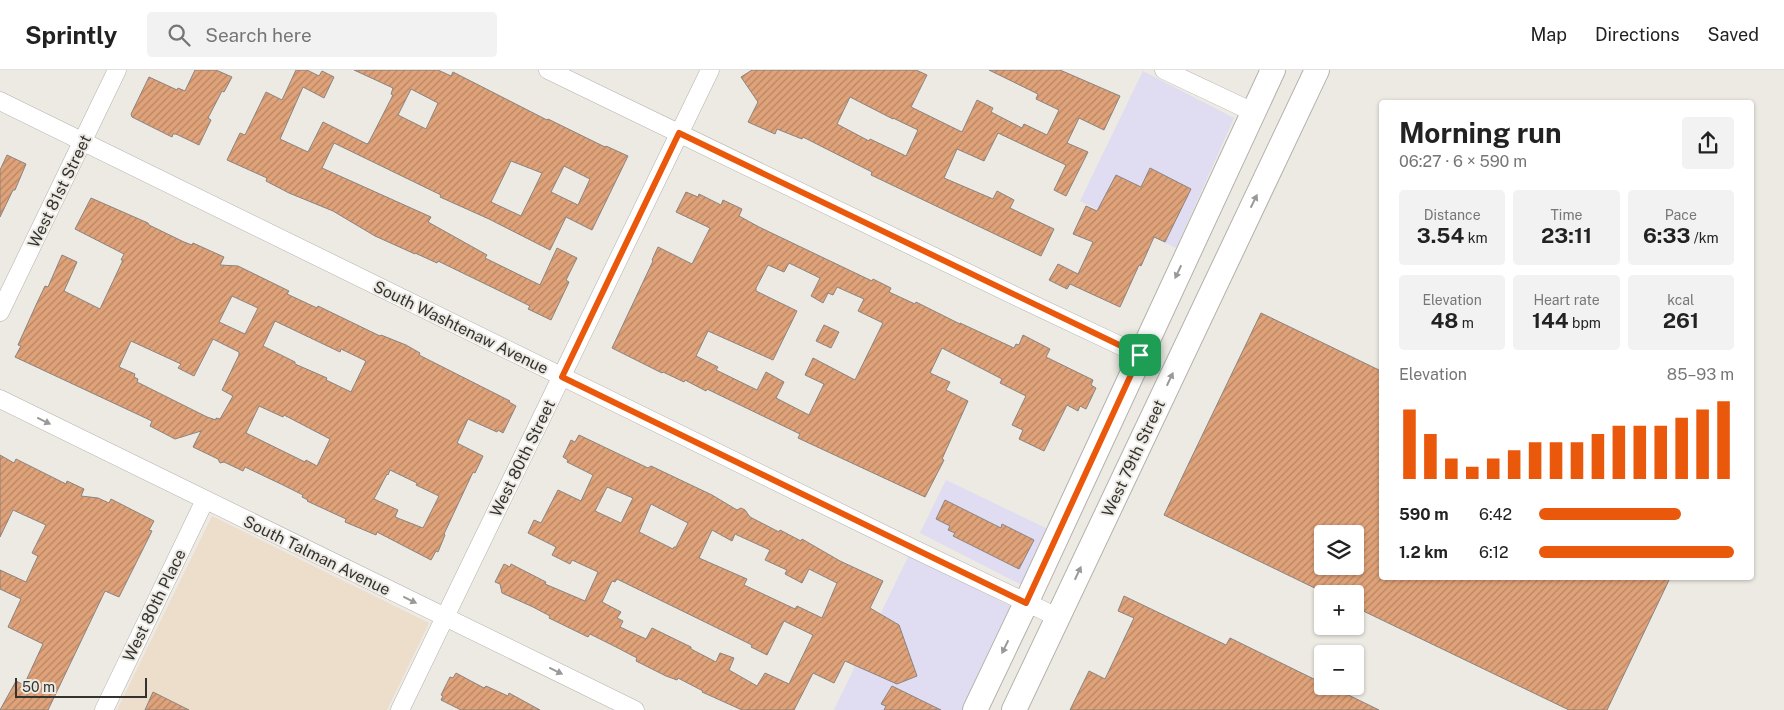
<!DOCTYPE html>
<html lang="en">
<head>
<meta charset="utf-8">
<style>
	:root { --surface:#fff; --page:#f2f2f2; --text:#222; --muted:#767676; --line:#e0e0e0; --accent:#ea580c }
	body { margin:0; font-family:"Public Sans",sans-serif; background:var(--page); color:var(--text); height:100vh; display:flex; flex-direction:column; font-size:19px; white-space:nowrap }
	* { box-sizing:border-box; margin:0 }
	p { font-size:16px; color:var(--muted) }
	.icon { flex:none; width:28px; height:28px; fill:none; stroke:currentColor; stroke-width:2; stroke-linecap:round; stroke-linejoin:round }
	.map { position:relative; flex:1; overflow:hidden }
	.sheet { position:absolute; left:1379px; top:30px; width:375px; height:480px; display:flex; flex-direction:column; background:var(--surface); border-radius:5px; box-shadow:0 1px 4px #0004 }
	.sheet>* { flex:none }
	.buttons { position:absolute; left:1314px; top:455px; display:grid; gap:10px }
	.buttons a { display:grid; place-items:center; width:50px; height:50px; border-radius:5px; background:var(--surface); box-shadow:0 1px 4px #0004; font-size:25px }
	.scale { position:absolute; left:15px; bottom:12px; width:132px; box-sizing:border-box; padding-left:5px; border:2px solid #343330; border-top:0; font-size:14px; line-height:18px; white-space:nowrap; color:#343330; -webkit-text-stroke:4px #ede9e3; paint-order:stroke }
	.pin { position:absolute; display:grid; place-items:center; width:42px; height:42px; color:#fff; margin:-21px; border-radius:10px; box-shadow:0 2px 8px #0006 }
	.round { display:grid; place-items:center; flex:none; width:52px; height:52px; border-radius:5px; background:var(--page) }
	.headline { display:flex; align-items:center; justify-content:space-between; height:85px; padding:0 20px }
	h1 { font-size:28px; font-weight:700; line-height:38px }
	.figures { display:grid; grid-template-columns:repeat(3,1fr); gap:8px; height:85px; padding:5px 20px }
	.figures div { display:grid; align-content:center; border-radius:5px; background:var(--page); text-align:center }
	.figures b { font-size:21px; font-weight:700 }
	.figures small { font-size:14px; font-weight:400 }
	.figures p { font-size:14px }
	.chart { height:140px; padding:10px 20px }
	.chart p { display:flex; justify-content:space-between }
	.chart svg { width:100%; height:90px; margin-top:5px; stroke:var(--accent); stroke-width:6 }
	ul { padding:0 20px; list-style:none; font-size:16px }
	li { display:grid; grid-template-columns:80px 60px 1fr; align-items:center; height:38px }
	li i { height:12px; border-radius:6px; background:var(--accent) }
	header { display:flex; align-items:center; gap:30px; box-sizing:border-box; height:70px; padding:0 25px; background:var(--surface); border-bottom:1px solid var(--line) }
	header strong { font-size:24px }
	nav { display:flex; gap:28px; margin-inline-start:auto; font-size:18px }
	.search { width:350px; height:45px; background:var(--page); display:flex; align-items:center; gap:12px; box-sizing:border-box; padding:0 18px; border-radius:5px; color:var(--muted); font-size:19px }
	.map>svg:first-child { display:block }
	.commercial { fill:#e0dcf2 }
	.education { fill:#edddcb }
	.building { fill:url(#building-hatch); stroke:#8a8481; fill-rule:evenodd }
	.lines { fill:none; stroke-linecap:round; stroke-linejoin:round }
	.street-casing { stroke:#b4b1ab; stroke-width:19 }
	.secondary-casing { stroke:#b4b1ab; stroke-width:26 }
	.street { stroke:#fff; stroke-width:18 }
	.secondary { stroke:#fff; stroke-width:24 }
	.oneway { fill:#9a9998 }
	.route-casing { stroke:#fff; stroke-width:10 }
	.route { stroke:#ea580c; stroke-width:6 }
	.labels { text-anchor:middle; stroke-width:4; stroke-linejoin:round; paint-order:stroke }
	.street-label { font-size:16px; fill:#343330; stroke:#ede9e3 }
</style>
</head>
<body>
<header>
<strong>Sprintly</strong>
<div class="search"><svg class="icon" aria-label="search" viewBox="0 0 24 24"><circle cx="10" cy="10" r="6"/><path d="M15 15l6 6"/></svg>Search here</div>
<nav><a>Map</a><a>Directions</a><a>Saved</a></nav>
</header>
<div class="map">
<svg width="1784" height="640" viewBox="0 0 1784 640">
	<defs>
		<pattern id="building-hatch" width="6" height="6" patternUnits="userSpaceOnUse" patternTransform="scale(1.25)"><rect width="6" height="6" fill="#dfa279"/><path d="M-1 1l2-2M0 6l6-6M5 7l2-2" fill="none" stroke="#b68564"/></pattern>
	</defs>
	<rect width="100%" height="100%" fill="#ede9e3"/>
	<!-- commercial -->
	<g class="commercial">
		<path d="M 1143,1 L 1234,48 L 1176,178 L 1080,131 Z"/>
		<path d="M 946,410 L 1048,459 L 1022,515 L 920,463 Z"/>
		<path d="M 909,485 L 1012,537 L 962,640 L 834,640 Z"/>
	</g>
	<!-- education -->
	<path class="education" d="M 212,446 L 429,553 L 387,640 L 117,640 Z"/>
	<!-- building -->
	<g class="building">
		<path d="M 195,0 L 216,0 L 232,7 L 224,22 L 222,21 L 208,48 L 211,50 L 199,75 L 176,64 L 173,64 L 172,67 L 132,47 L 131,44 L 149,7 L 177,20 L 178,18 L 185,21 Z"/>
		<path d="M 296,0 L 307,0 L 319,6 L 322,1 L 334,7 L 324,28 L 303,17 L 280,69 L 308,82 L 323,52 L 367,74 L 369,72 L 393,25 L 391,24 L 393,18 L 354,0 L 438,0 L 451,6 L 453,2 L 547,50 L 548,49 L 605,77 L 606,76 L 628,86 L 592,160 L 566,147 L 550,180 L 489,149 L 440,127 L 441,125 L 334,73 L 322,98 L 431,147 L 428,152 L 487,185 L 485,188 L 540,215 L 557,178 L 577,188 L 566,210 L 569,212 L 551,250 L 528,239 L 530,236 L 508,225 L 438,191 L 437,193 L 415,183 L 415,184 L 375,166 L 333,141 L 289,123 L 266,111 L 267,108 L 227,90 L 240,63 L 245,65 L 266,22 L 282,30 ZM 411,19 L 438,33 L 426,59 L 398,45 ZM 511,91 L 542,103 L 521,146 L 491,132 ZM 564,96 L 590,109 L 578,135 L 551,122 Z"/>
		<path d="M 752,0 L 916,0 L 927,5 L 911,37 L 962,62 L 977,30 L 993,38 L 991,42 L 1022,58 L 1024,54 L 1047,65 L 1059,40 L 1036,29 L 1038,24 L 989,0 L 1060,0 L 1120,26 L 1104,60 L 1079,48 L 1067,73 L 1088,82 L 1066,126 L 1054,120 L 1066,95 L 998,63 L 984,91 L 957,79 L 944,108 L 993,129 L 997,121 L 1014,130 L 1010,138 L 1054,159 L 1041,186 L 871,105 L 872,102 L 803,67 L 802,69 L 777,59 L 775,64 L 748,52 L 758,32 L 741,7 ZM 850,27 L 893,49 L 893,48 L 918,60 L 906,86 L 870,69 L 869,71 L 837,54 Z"/>
		<path d="M 7,85 L 26,94 L 15,120 L 13,120 L 0,147 L 0,100 Z"/>
		<path d="M 1150,98 L 1191,119 L 1165,172 L 1154,167 L 1141,196 L 1139,195 L 1120,237 L 1070,214 L 1067,219 L 1049,210 L 1058,194 L 1078,204 L 1093,172 L 1073,164 L 1086,136 L 1097,141 L 1116,105 L 1141,117 Z"/>
		<path d="M 686,122 L 698,127 L 699,124 L 721,135 L 723,130 L 742,139 L 739,146 L 759,157 L 872,211 L 873,209 L 891,218 L 889,222 L 915,234 L 916,232 L 960,254 L 960,253 L 1014,278 L 1016,274 L 1019,275 L 1023,265 L 1050,279 L 1046,287 L 1093,310 L 1091,315 L 1096,318 L 1086,339 L 1080,336 L 1078,341 L 1067,335 L 1044,381 L 1019,369 L 1023,360 L 1012,355 L 1026,326 L 1000,313 L 1002,309 L 942,278 L 930,303 L 950,312 L 946,320 L 968,331 L 942,389 L 944,390 L 925,427 L 798,368 L 800,364 L 767,348 L 707,319 L 706,321 L 685,310 L 684,312 L 663,302 L 662,303 L 612,278 L 653,191 L 652,190 L 658,177 L 692,194 L 710,158 L 676,142 ZM 789,193 L 820,208 L 811,226 L 823,233 L 828,223 L 833,225 L 837,217 L 864,229 L 858,241 L 883,253 L 855,310 L 813,288 L 805,305 L 824,314 L 809,345 L 776,328 L 784,312 L 766,302 L 757,320 L 716,300 L 718,297 L 696,286 L 708,261 L 773,290 L 797,241 L 756,221 L 756,218 L 768,195 L 784,202 Z"/>
		<path d="M 91,128 L 148,153 L 149,155 L 184,172 L 192,175 L 193,173 L 224,187 L 220,195 L 238,196 L 289,221 L 287,224 L 317,238 L 318,236 L 380,266 L 381,265 L 406,275 L 420,283 L 419,285 L 510,331 L 509,332 L 516,336 L 503,363 L 498,360 L 497,362 L 468,349 L 457,373 L 483,386 L 475,403 L 473,402 L 444,464 L 445,465 L 438,482 L 436,481 L 431,490 L 377,462 L 376,465 L 345,452 L 346,449 L 307,431 L 308,430 L 302,427 L 303,425 L 283,415 L 245,397 L 243,401 L 224,392 L 220,393 L 218,389 L 193,377 L 201,361 L 175,369 L 150,356 L 152,351 L 15,287 L 21,276 L 18,275 L 36,235 L 45,216 L 48,217 L 62,185 L 77,192 L 64,221 L 100,239 L 123,190 L 121,190 L 124,184 L 75,159 ZM 232,226 L 258,238 L 245,264 L 219,252 ZM 275,251 L 340,282 L 341,279 L 366,291 L 351,322 L 326,310 L 327,308 L 295,294 L 295,292 L 263,276 ZM 213,269 L 239,282 L 239,285 L 222,320 L 233,326 L 220,349 L 216,348 L 216,350 L 207,347 L 137,312 L 138,309 L 134,307 L 135,304 L 119,297 L 131,271 L 181,294 L 178,298 L 194,306 ZM 259,336 L 283,347 L 284,345 L 330,369 L 317,396 L 306,390 L 305,392 L 246,363 ZM 390,400 L 417,413 L 416,415 L 439,426 L 423,458 L 395,447 L 398,440 L 374,429 L 387,404 L 388,405 Z"/>
		<path d="M 1261,243 L 1381,301 L 1381,508 L 1670,508 L 1607,640 L 1569,640 L 1355,537 L 1355,524 L 1327,524 L 1164,445 ZM 1322,464 L 1355,464 L 1355,496 L 1322,496 Z"/>
		<path d="M 824,255 L 839,262 L 831,278 L 816,271 Z"/>
		<path d="M 579,365 L 648,398 L 651,396 L 712,425 L 737,440 L 741,438 L 745,440 L 750,447 L 779,462 L 780,460 L 801,471 L 802,469 L 840,491 L 883,511 L 870,538 L 899,555 L 917,606 L 897,614 L 845,591 L 834,613 L 813,603 L 794,640 L 742,640 L 702,622 L 703,621 L 678,608 L 677,610 L 666,606 L 636,591 L 637,588 L 616,577 L 590,564 L 588,567 L 549,548 L 550,546 L 533,537 L 502,523 L 500,514 L 495,512 L 504,494 L 510,497 L 511,494 L 546,512 L 545,514 L 585,531 L 598,502 L 572,490 L 570,494 L 552,485 L 556,477 L 528,463 L 534,450 L 541,453 L 558,420 L 581,431 L 593,405 L 567,392 L 568,390 L 563,387 L 571,370 L 575,372 ZM 607,417 L 633,428 L 621,453 L 595,441 ZM 651,434 L 688,453 L 676,477 L 674,477 L 673,479 L 639,462 ZM 712,460 L 732,471 L 735,464 L 770,480 L 765,490 L 787,500 L 785,504 L 802,513 L 809,499 L 837,513 L 822,548 L 797,536 L 795,539 L 744,515 L 747,509 L 699,488 ZM 617,509 L 752,575 L 751,577 L 767,585 L 784,551 L 813,565 L 789,614 L 765,603 L 757,616 L 729,600 L 734,588 L 720,583 L 716,592 L 691,579 L 691,577 L 652,558 L 646,569 L 620,557 L 623,551 L 617,548 L 621,542 L 602,532 L 612,511 L 615,512 Z"/>
		<path d="M 0,385 L 14,393 L 16,389 L 66,414 L 67,411 L 84,419 L 81,426 L 98,428 L 109,433 L 111,429 L 154,451 L 149,460 L 152,461 L 119,527 L 105,521 L 48,640 L 0,640 L 16,611 L 24,615 L 43,574 L 8,557 L 21,529 L 0,519 L 0,500 L 26,512 L 38,486 L 32,483 L 46,455 L 13,440 L 0,467 Z"/>
		<path d="M 945,430 L 1001,458 L 1002,454 L 1034,470 L 1019,499 L 953,466 L 955,463 L 948,460 L 950,456 L 936,449 Z"/>
		<path d="M 1124,526 L 1226,575 L 1230,568 L 1322,613 L 1322,616 L 1330,616 L 1379,640 L 1070,640 L 1089,601 L 1105,609 L 1134,548 L 1118,541 Z"/>
		<path d="M 456,603 L 484,618 L 486,616 L 508,626 L 509,623 L 540,640 L 461,640 L 441,630 L 443,626 L 441,625 L 450,607 L 453,608 Z"/>
		<path d="M 892,616 L 941,640 L 884,640 L 886,636 L 881,634 Z"/>
		<path d="M 153,622 L 189,640 L 145,640 Z"/>
	</g>
	<g class="lines">
		<defs>
			<g id="street">
				<path d="M 548,0 L 1030,233 L 1140,285"/>
				<path d="M 1164,0 L 1253,42"/>
				<path d="M 0,31 L 912,478 L 1057,547"/>
				<path d="M 0,242 L 117,0"/>
				<path d="M 0,329 L 635,640"/>
				<path d="M 104,640 L 205,430"/>
				<path d="M 400,640 L 710,0"/>
			</g>
			<g id="secondary">
				<path d="M 975,640 L 1026,533 L 1273,0"/>
				<path d="M 1014,640 L 1317,0"/>
			</g>
		</defs>
		<!-- street casing -->
		<use href="#street" class="street-casing"/>
		<!-- secondary casing -->
		<use href="#secondary" class="secondary-casing"/>
		<!-- street -->
		<use href="#street" class="street"/>
		<!-- secondary -->
		<use href="#secondary" class="secondary"/>
	</g>
	<!-- one-way arrows -->
	<defs><path id="oneway-solid" d="M-6-.8H1V-3.2L6.5 0L1 3.2V.8H-6Z" transform="scale(1.25)"/></defs>
	<g class="oneway">
		<use href="#oneway-solid" transform="translate(1254 131) rotate(-64)"/>
		<use href="#oneway-solid" transform="translate(1178 202) rotate(115)"/>
		<use href="#oneway-solid" transform="translate(1170 309) rotate(-65)"/>
		<use href="#oneway-solid" transform="translate(44 351) rotate(26)"/>
		<use href="#oneway-solid" transform="translate(1078 503) rotate(-65)"/>
		<use href="#oneway-solid" transform="translate(410 530) rotate(26)"/>
		<use href="#oneway-solid" transform="translate(1005 577) rotate(116)"/>
		<use href="#oneway-solid" transform="translate(556 601) rotate(26)"/>
	</g>
	<g class="lines">
		<defs>
			<path id="route" d="M 679,63 L 1140,285 L 1026,533 L 562,307 Z"/>
		</defs>
		<!-- route casing -->
		<use href="#route" class="route-casing"/>
		<!-- route -->
		<use href="#route" class="route"/>
	</g>
	<g class="labels">
		<!-- street labels -->
		<g class="street-label">
			<text transform="translate(59 121) rotate(-64)" y="6">West 81st Street</text>
			<text transform="translate(461 257) rotate(26)" y="6">South Washtenaw Avenue</text>
			<text transform="translate(522 388) rotate(-64)" y="6">West 80th Street</text>
			<text transform="translate(1133 388) rotate(-65)" y="6">West 79th Street</text>
			<text transform="translate(317 485) rotate(26)" y="6">South Talman Avenue</text>
			<text transform="translate(154 535) rotate(-64)" y="6">West 80th Place</text>
		</g>
	</g>
</svg>
<div class="buttons">
<a><svg class="icon" aria-label="layers" viewBox="0 0 24 24"><path d="M12 4l9 5-9 5-9-5zM3 14l9 5 9-5"/></svg></a>
<a>+</a>
<a>−</a>
</div>
<div class="scale">50 m</div>
<div class="pin" style="left:1140px;top:285px;background:#1e9e55"><svg class="icon" aria-label="arrive" viewBox="0 0 24 24"><path d="M6 21V4h12l-3 4 3 4H6"/></svg></div>
<section class="sheet">
<div class="headline"><div><h1>Morning run</h1><p>06:27 · 6 × 590 m</p></div><a class="round"><svg class="icon" aria-label="share" viewBox="0 0 24 24"><path d="M12 15V3M7 8l5-5 5 5M5 13v7h14v-7"/></svg></a></div>
<div class="figures">
<div><p>Distance</p><b>3.54<small> km</small></b></div>
<div><p>Time</p><b>23:11</b></div>
<div><p>Pace</p><b>6:33<small> /km</small></b></div>
</div>
<div class="figures">
<div><p>Elevation</p><b>48<small> m</small></b></div>
<div><p>Heart rate</p><b>144<small> bpm</small></b></div>
<div><p>kcal</p><b>261</b></div>
</div>
<div class="chart"><p><span>Elevation</span>85–93 m</p>
<svg viewBox="0 0 160 44" preserveAspectRatio="none"><path d="M5 44V10M15 44V22M25 44V34M35 44V38M45 44V34M55 44V30M65 44V26M75 44V26M85 44V26M95 44V22M105 44V18M115 44V18M125 44V18M135 44V14M145 44V10M155 44V6"/></svg>
</div>
<ul>
<li><b>590 m</b>6:42<i style="width:73%"></i></li>
<li><b>1.2 km</b>6:12<i style="width:100%"></i></li>
</ul>
</section>
</div>
</body>
</html>
